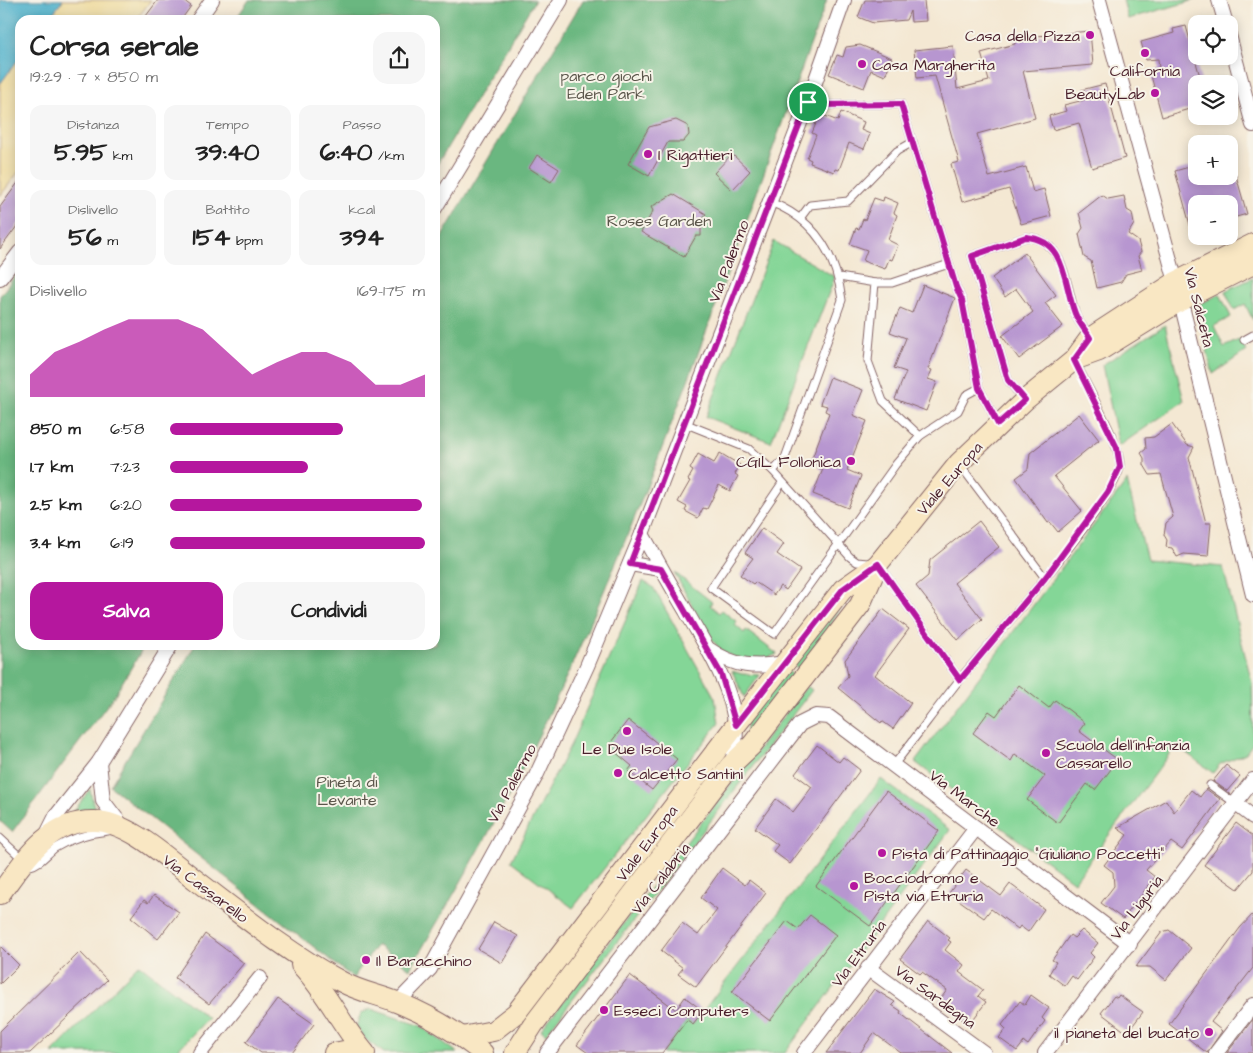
<!DOCTYPE html>
<html lang="it">
<head>
<meta charset="utf-8">
<style>
	:root { --surface:#fff; --page:#f6f6f6; --text:#222; --muted:#767676; --accent:#b5179e }
	body { margin:0; font-family:"Architects Daughter",sans-serif; background:var(--page); color:var(--text); height:100vh; display:flex; flex-direction:column; font-size:19px; white-space:nowrap }
	* { box-sizing:border-box; margin:0 }
	p { font-size:16px; color:var(--muted) }
	.icon { flex:none; width:28px; height:28px; fill:none; stroke:currentColor; stroke-width:2; stroke-linecap:round; stroke-linejoin:round }
	.map { position:relative; flex:1; overflow:hidden }
	.side { position:absolute; left:15px; top:15px; width:425px; height:635px; display:flex; flex-direction:column; background:var(--surface); border-radius:15px; box-shadow:0 2px 12px #0003 }
	.side>* { flex:none }
	.controls { position:absolute; left:1188px; top:15px; display:grid; gap:10px }
	.controls a { display:grid; place-items:center; width:50px; height:50px; border-radius:10px; background:var(--surface); box-shadow:0 2px 12px #0003; font-size:25px }
	.pin { position:absolute; display:grid; place-items:center; width:42px; height:42px; color:#fff; margin:-21px; border:2px solid #fff; border-radius:50%; box-shadow:0 1px 5px #0007 }
	.round { display:grid; place-items:center; flex:none; width:52px; height:52px; border-radius:15px; background:var(--page) }
	.overview { display:flex; align-items:center; justify-content:space-between; height:85px; padding:0 15px }
	h1 { font-size:28px; font-weight:800; line-height:38px }
	.stats { display:grid; grid-template-columns:repeat(3,1fr); gap:8px; height:85px; padding:5px 15px }
	.stats div { display:grid; align-content:center; border-radius:12px; background:var(--page); text-align:center }
	.stats b { font-size:25px; font-weight:800 }
	.stats small { font-size:14px; font-weight:400 }
	.stats p { font-size:14px }
	.chart { height:140px; padding:10px 15px }
	.chart p { display:flex; justify-content:space-between }
	.chart svg { width:100%; height:90px; margin-top:5px; fill:var(--accent); opacity:.7 }
	.button { display:flex; gap:10px; margin-top:auto; padding:10px 15px }
	.button a { flex:1; height:58px; border-radius:15px; background:var(--accent); color:#fff; font-size:20px; font-weight:800; line-height:58px; text-align:center }
	.button a+a { background:var(--page); color:var(--text) }
	ul { padding:0 15px; list-style:none; font-size:16px }
	li { display:grid; grid-template-columns:80px 60px 1fr; align-items:center; height:38px }
	li i { height:12px; border-radius:6px; background:var(--accent) }
	.map>svg:first-child { display:block }
	.green { fill:#84d697; stroke:#677a61 }
	.forest { fill:#6bb780; stroke:#5a6b56 }
	.sand { fill:#eeda9e; stroke:#9c7c64 }
	.water { fill:#4cb0cb; stroke:#4b687b }
	.building { fill:#b796d0 }
	.lines { fill:none; stroke-linecap:round; stroke-linejoin:round }
	.lane-casing { stroke:#866566; stroke-width:9 }
	.street-casing { stroke:#866566; stroke-width:16 }
	.secondary-casing { stroke:#866566; stroke-width:22 }
	.lane { stroke:#fff; stroke-width:7 }
	.street { stroke:#fff; stroke-width:14 }
	.secondary { stroke:#f9e7c3; stroke-width:20 }
	.route-casing { stroke:#fff; stroke-width:10 }
	.route { stroke:#b5179e; stroke-width:6 }
	.poi-dot { fill:#b5179e; stroke:#f7f3e8; stroke-width:2 }
	.labels { text-anchor:middle; stroke-width:4; stroke-linejoin:round; paint-order:stroke }
	.poi-label { font-size:16px; fill:#4a1f2b; stroke:#f7f3e8; text-anchor:start }
	.park-label { font-size:16px; fill:#5b564b; stroke:#f7f3e8 }
	.street-label { font-size:16px; fill:#4a1f2b; stroke:#f7f3e8 }
</style>
</head>
<body>
<div class="map">
<svg width="1253" height="1053" viewBox="0 0 1253 1053">
	<rect width="100%" height="100%" fill="#f7f3e8"/>
	<filter id="ink" filterUnits="userSpaceOnUse"><feTurbulence type="fractalNoise" baseFrequency=".02" numOctaves="2"/><feDisplacementMap in="SourceGraphic" scale="10" xChannelSelector="R" yChannelSelector="G"/><feConvolveMatrix kernelMatrix="1 2 1 2 8 2 1 2 1" color-interpolation-filters="sRGB"/></filter>
	<filter id="wash" filterUnits="userSpaceOnUse"><feTurbulence type="fractalNoise" baseFrequency=".0096" numOctaves="4" result="noise"/><feDisplacementMap in="SourceGraphic" scale="20" xChannelSelector="R" yChannelSelector="G"/><feGaussianBlur stdDeviation="1.12" result="paint"/><feColorMatrix in="noise" values="0 0 0 0 0 0 0 0 0 0 0 0 0 0 0 0 0 1.4 0 .05"/><feComposite in="paint" operator="in"/></filter>
	<g filter="url(#wash)">
		<rect width="100%" height="100%" fill="#f4e8d3"/>
		<!-- green -->
		<g class="green">
			<path d="M 1123,0 L 1195,0 L 1128,19 Z"/>
			<path d="M 774,241 L 835,277 L 771,442 L 706,417 Z"/>
			<path d="M 1253,278 L 1253,320 L 1245,304 L 1234,310 L 1225,291 Z"/>
			<path d="M 1220,294 L 1231,317 L 1214,326 L 1224,347 L 1241,339 L 1246,351 L 1213,374 L 1196,306 Z"/>
			<path d="M 1165,325 L 1184,401 L 1119,446 L 1102,365 Z"/>
			<path d="M 1127,481 L 1147,560 L 1223,567 L 1252,683 L 1253,743 L 1246,753 L 1220,764 L 1213,773 L 1176,745 L 1074,882 L 915,762 Z"/>
			<path d="M 674,572 L 712,602 L 710,605 L 719,613 L 722,610 L 737,622 L 735,625 L 744,633 L 746,630 L 777,654 C 759,663 739,662 722,651 C 710,642 683,588 674,572 Z"/>
			<path d="M 643,581 L 653,587 L 715,698 L 719,723 L 573,908 L 511,861 L 571,744 Z"/>
			<path d="M 841,606 L 821,645 L 801,670 L 791,663 Z"/>
			<path d="M 786,670 L 796,677 L 747,740 L 747,719 Z"/>
			<path d="M 732,671 L 742,674 L 760,675 L 744,697 Z"/>
			<path d="M 807,686 L 812,690 L 546,1034 L 541,1030 Z"/>
			<path d="M 881,779 L 950,830 L 785,1053 L 662,1053 L 687,1020 L 693,1024 Z"/>
			<path d="M 90,789 L 95,811 L 72,814 Z"/>
			<path d="M 139,964 L 208,1018 L 175,1053 L 52,1053 Z"/>
			<path d="M 371,1009 L 421,1026 L 458,1053 L 384,1053 L 365,1039 L 356,1027 L 361,1013 Z"/>
		</g>
		<!-- forest -->
		<g class="forest">
			<path d="M 249,0 L 535,0 L 435,168 L 435,20 L 235,20 Z"/>
			<path d="M 583,0 L 827,0 C 733,254 648,513 529,756 C 493,829 451,899 410,969 L 377,945 L 353,978 L 110,786 L 195,645 L 435,645 L 435,248 Z"/>
			<path d="M 20,269 L 20,645 L 145,645 L 114,696 L 12,832 L 0,821 L 0,296 Z"/>
		</g>
		<!-- sand -->
		<g class="sand">
			<path d="M 63,0 L 151,0 L 136,20 L 48,20 Z"/>
			<path d="M 20,57 L 20,170 L 0,196 L 0,84 Z"/>
		</g>
		<!-- water -->
		<path class="water" d="M 0,0 L 63,0 L 48,20 L 20,20 L 20,57 L 0,84 Z"/>
		<g id="blocks">
			<!-- building -->
			<g class="building">
				<path d="M 158,0 L 183,0 L 191,6 L 181,20 L 143,20 Z"/>
				<path d="M 865,0 L 924,0 L 926,21 L 911,22 L 910,11 L 906,20 L 873,23 L 858,17 Z"/>
				<path d="M 1186,26 L 1202,84 L 1196,84 L 1196,107 L 1162,117 L 1150,72 L 1159,69 L 1158,59 L 1146,60 L 1141,42 L 1174,33 L 1173,29 Z"/>
				<path d="M 1090,31 L 1093,65 L 1023,71 L 1035,118 L 977,134 L 989,177 L 1026,167 L 1033,192 L 1044,189 L 1051,216 L 1021,224 L 1009,189 L 962,202 L 951,164 L 959,162 L 935,76 L 917,78 L 914,50 L 953,46 L 957,89 L 989,81 L 981,53 L 1015,44 L 1015,38 Z"/>
				<path d="M 860,45 L 892,58 L 885,76 L 871,70 L 864,88 L 829,74 L 837,55 L 843,57 L 846,47 Z"/>
				<path d="M 1105,84 L 1125,158 L 1092,168 L 1079,123 L 1053,130 L 1049,116 L 1066,111 L 1064,105 L 1084,100 L 1081,90 Z"/>
				<path d="M 841,112 L 864,122 L 861,130 L 870,134 L 864,149 L 849,143 L 839,170 L 835,169 L 834,172 L 810,163 L 811,160 L 807,158 L 816,135 L 812,133 L 820,114 L 838,121 Z"/>
				<path d="M 676,120 L 688,126 L 689,135 L 683,142 L 668,142 L 649,176 L 628,164 L 649,127 Z"/>
				<path d="M 732,154 L 750,171 L 732,190 L 714,173 Z"/>
				<path d="M 537,155 L 559,169 L 551,182 L 529,168 Z"/>
				<path d="M 1196,165 L 1196,176 L 1229,176 L 1229,165 L 1233,165 L 1247,214 L 1229,219 L 1229,204 L 1196,204 L 1196,232 L 1192,232 L 1175,171 Z"/>
				<path d="M 20,180 L 20,222 L 0,249 L 0,207 Z"/>
				<path d="M 673,194 L 706,214 L 701,221 L 701,236 L 696,236 L 684,257 L 641,232 L 653,211 L 651,207 Z"/>
				<path d="M 1102,195 L 1108,199 L 1124,196 L 1127,210 L 1132,213 L 1134,224 L 1128,234 L 1138,241 L 1141,252 L 1138,256 L 1142,270 L 1126,274 L 1121,282 L 1097,288 L 1091,261 L 1084,257 L 1079,234 L 1083,228 L 1079,213 Z"/>
				<path d="M 884,197 L 898,203 L 894,213 L 897,215 L 888,240 L 898,245 L 892,260 L 889,259 L 885,269 L 863,261 L 867,250 L 850,244 L 856,228 L 859,229 L 863,219 L 865,220 L 874,198 L 883,201 Z"/>
				<path d="M 1025,253 L 1056,295 L 1045,303 L 1063,326 L 1019,359 L 1002,336 L 1033,312 L 1016,289 L 1005,297 L 992,278 Z"/>
				<path d="M 923,285 L 955,298 L 928,369 L 932,370 L 928,379 L 937,382 L 926,411 L 895,399 L 906,372 L 894,368 L 906,338 L 890,332 L 900,308 L 912,313 Z"/>
				<path d="M 830,377 L 863,390 L 853,415 L 867,421 L 847,470 L 861,476 L 848,508 L 813,494 L 823,469 L 819,468 L 820,464 L 811,461 L 829,413 L 825,411 L 827,406 L 820,404 Z"/>
				<path d="M 1079,414 L 1099,440 L 1054,476 L 1082,511 L 1058,532 L 1050,522 L 1048,523 L 1016,478 L 1028,469 L 1030,453 Z"/>
				<path d="M 1172,424 L 1187,445 L 1194,447 L 1189,457 L 1206,523 L 1211,523 L 1208,556 L 1184,554 L 1177,557 L 1172,548 L 1166,547 L 1167,540 L 1164,535 L 1166,523 L 1173,517 L 1161,474 L 1150,475 L 1144,465 L 1144,458 L 1141,453 L 1146,449 L 1145,438 L 1154,437 Z"/>
				<path d="M 720,453 L 740,465 L 735,474 L 738,476 L 730,491 L 719,485 L 707,509 L 703,508 L 698,518 L 685,511 L 687,507 L 678,502 L 690,481 L 688,480 L 693,471 L 690,469 L 698,454 L 714,463 Z"/>
				<path d="M 979,521 L 999,547 L 954,583 L 982,619 L 958,640 L 916,586 L 928,576 L 930,560 Z"/>
				<path d="M 762,528 L 784,544 L 777,554 L 800,570 L 786,590 L 780,586 L 774,595 L 755,582 L 753,584 L 740,575 L 753,558 L 745,553 Z"/>
				<path d="M 883,609 L 909,629 L 875,675 L 911,703 L 893,729 L 882,721 L 881,723 L 838,688 L 848,676 L 845,660 Z"/>
				<path d="M 1019,685 L 1049,708 L 1055,700 L 1070,711 L 1085,723 L 1079,731 L 1118,760 L 1095,790 L 1087,784 L 1058,823 L 1027,800 L 1045,776 L 1015,754 L 1011,761 L 973,733 L 989,711 L 996,716 Z"/>
				<path d="M 628,720 L 677,759 L 652,790 L 628,771 L 632,766 L 608,746 Z"/>
				<path d="M 817,745 L 839,762 L 843,757 L 860,770 L 790,864 L 773,851 L 778,845 L 755,828 L 776,799 L 793,812 L 812,787 L 795,774 Z"/>
				<path d="M 1226,765 L 1240,776 L 1227,791 L 1213,781 Z"/>
				<path d="M 1206,789 L 1220,799 L 1182,850 L 1171,842 L 1146,870 L 1155,877 L 1123,919 L 1101,903 L 1114,886 L 1113,872 L 1104,865 L 1127,835 L 1117,828 L 1166,800 L 1174,812 L 1191,790 L 1200,797 Z"/>
				<path d="M 886,791 L 939,831 L 870,926 L 816,886 Z"/>
				<path d="M 1236,823 L 1253,836 L 1253,871 L 1238,889 L 1204,865 Z"/>
				<path d="M 722,868 L 745,885 L 749,880 L 766,893 L 696,987 L 678,974 L 683,968 L 661,951 L 682,923 L 698,935 L 717,910 L 701,898 Z"/>
				<path d="M 966,870 L 1001,896 L 1010,884 L 1044,909 L 1028,932 L 1020,926 L 1018,929 L 991,909 L 984,918 L 949,893 Z"/>
				<path d="M 154,895 L 179,912 L 158,939 L 131,917 L 144,900 L 148,903 Z"/>
				<path d="M 1253,914 L 1253,968 L 1211,1022 L 1222,1031 L 1207,1053 L 1169,1024 L 1240,928 Z"/>
				<path d="M 810,915 L 836,935 L 770,1021 L 732,992 L 787,921 L 798,929 Z"/>
				<path d="M 928,921 L 950,938 L 948,940 L 951,942 L 945,950 L 964,965 L 959,972 L 983,990 L 978,996 L 986,1002 L 969,1025 L 939,1001 L 947,990 L 922,972 L 920,974 L 900,959 Z"/>
				<path d="M 494,922 L 518,936 L 502,963 L 478,949 Z"/>
				<path d="M 1082,930 L 1098,943 L 1090,953 L 1094,957 L 1077,980 L 1072,976 L 1065,986 L 1049,974 L 1056,962 L 1052,960 L 1070,935 L 1074,938 Z"/>
				<path d="M 1169,930 L 1191,948 L 1166,980 L 1150,967 L 1136,967 L 1162,932 Z"/>
				<path d="M 205,934 L 244,963 L 209,1004 L 175,978 Z"/>
				<path d="M 0,946 L 19,965 L 0,984 Z"/>
				<path d="M 80,952 L 107,980 L 30,1053 L 0,1053 L 0,1031 Z"/>
				<path d="M 630,975 L 676,1010 L 685,997 L 703,1011 L 693,1024 L 687,1020 L 662,1053 L 588,1053 L 577,1045 Z"/>
				<path d="M 874,989 L 895,1002 L 892,1005 L 901,1011 L 900,1013 L 952,1053 L 901,1053 L 874,1033 L 860,1053 L 826,1053 Z"/>
				<path d="M 1031,995 L 1049,1008 L 1042,1018 L 1045,1021 L 1028,1045 L 1024,1042 L 1017,1051 L 999,1038 L 1006,1029 L 1002,1025 L 1020,1001 L 1025,1005 Z"/>
				<path d="M 1119,995 L 1143,1012 L 1127,1033 L 1101,1013 L 1114,996 L 1117,998 Z"/>
				<path d="M 278,999 L 314,1024 L 292,1053 L 261,1053 L 246,1042 Z"/>
				<path d="M 1253,1019 L 1253,1053 L 1227,1053 Z"/>
			</g>
		</g>
	</g>
	<g filter="url(#ink)">
		<use href="#blocks" fill-opacity="0" stroke="#866566" stroke-width="1"/>
		<g class="lines">
			<defs>
				<g id="lane">
					<path d="M 808,102 L 818,105 L 901,104 L 956,287 L 962,300 L 979,388 L 998,424"/>
					<path d="M 770,202 C 815,219 836,254 842,300 L 785,458 L 773,471 L 850,557 L 857,562 L 878,564 L 960,680"/>
					<path d="M 801,217 L 810,205 L 848,201 L 897,151 L 913,142"/>
					<path d="M 839,277 L 875,283 L 892,283 L 949,264"/>
					<path d="M 875,283 L 868,361 L 883,401 L 920,436"/>
					<path d="M 1244,340 L 1253,335"/>
					<path d="M 1024,400 L 1008,380 L 972,256 L 1026,237 C 1066,239 1066,287 1076,316 C 1079,323 1085,329 1089,335"/>
					<path d="M 684,423 L 749,449 L 773,471"/>
					<path d="M 960,465 L 1045,578"/>
					<path d="M 782,483 L 711,588 L 774,634 L 896,464 L 920,436 L 958,411 L 966,395 L 979,388"/>
					<path d="M 893,766 C 916,737 937,708 960,679 C 986,648 1121,495 1120,465 C 1119,440 1086,385 1075,361"/>
					<path d="M 1210,785 L 1236,804"/>
					<path d="M 0,838 L 30,866 C 40,864 47,854 55,848 C 71,838 89,833 108,831"/>
				</g>
				<g id="street">
					<path d="M 1099,0 L 1176,282 L 1253,595"/>
					<path d="M 1219,0 L 1226,24"/>
					<path d="M 198,20 L 212,0"/>
					<path d="M 1229,35 L 1253,125"/>
					<path d="M 435,208 L 561,0"/>
					<path d="M 0,278 L 20,252"/>
					<path d="M 642,534 C 657,560 671,586 686,611 C 712,658 749,709 731,765"/>
					<path d="M 630,564 L 661,569"/>
					<path d="M 710,650 C 734,667 756,668 785,663"/>
					<path d="M 99,762 L 103,801 L 122,826"/>
					<path d="M 1236,804 L 1253,817"/>
					<path d="M 46,836 L 56,816 L 99,762 L 171,645"/>
					<path d="M 868,968 L 984,1053"/>
					<path d="M 398,1002 L 430,969 L 536,776 L 587,666 L 642,534 L 808,102 L 844,0"/>
					<path d="M 200,1053 L 260,978"/>
					<path d="M 547,1053 L 800,724 L 816,716 L 829,717 L 1130,944"/>
					<path d="M 804,1053 L 976,828"/>
					<path d="M 1045,1053 L 1253,780"/>
					<path d="M 1216,1053 L 1253,1005"/>
				</g>
				<g id="secondary">
					<path d="M 1074,360 L 1099,351 L 1180,301 L 1253,264"/>
					<path d="M 0,894 C 24,861 48,820 94,821 C 129,821 169,860 197,881 C 244,917 290,954 342,982 C 360,992 380,995 399,1003 C 429,1015 458,1033 483,1053"/>
					<path d="M 301,965 C 327,992 341,1025 365,1053"/>
					<path d="M 462,1037 L 493,1031 L 516,1013 L 736,725 L 843,589 L 877,565"/>
					<path d="M 334,1053 L 344,1051 L 359,1053"/>
					<path d="M 515,1053 L 533,1025 L 730,766 L 752,745 L 860,605 L 878,564 L 959,463 L 1025,400 L 1074,360 L 1090,338 L 1176,282 L 1253,244"/>
				</g>
			</defs>
			<!-- lane casing -->
			<use href="#lane" class="lane-casing"/>
			<!-- street casing -->
			<use href="#street" class="street-casing"/>
			<!-- secondary casing -->
			<use href="#secondary" class="secondary-casing"/>
			<!-- lane -->
			<use href="#lane" class="lane"/>
			<!-- street -->
			<use href="#street" class="street"/>
			<!-- secondary -->
			<use href="#secondary" class="secondary"/>
		</g>
	</g>
	<g class="lines" filter="url(#ink)">
		<defs>
			<path id="route" d="M 808,102 L 818,105 L 901,104 L 956,287 L 962,300 L 979,388 L 998,424 L 1025,400 L 1008,380 L 972,256 L 1026,237 C 1069,240 1063,290 1077,318 C 1081,325 1086,331 1090,338 L 1074,360 L 1117,448 L 1120,467 L 1108,492 L 1045,578 L 960,680 L 878,564 L 843,589 L 736,725 L 721,674 L 661,569 L 630,564 Z"/>
		</defs>
		<!-- route casing -->
		<use href="#route" class="route-casing"/>
		<!-- route -->
		<use href="#route" class="route"/>
	</g>
	<!-- markers -->
	<g class="poi-dot">
		<circle cx="1090" cy="35" r="5"/>
		<circle cx="1145" cy="53" r="5"/>
		<circle cx="862" cy="64" r="5"/>
		<circle cx="1155" cy="93" r="5"/>
		<circle cx="648" cy="154" r="5"/>
		<circle cx="851" cy="461" r="5"/>
		<circle cx="627" cy="731" r="5"/>
		<circle cx="1046" cy="753" r="5"/>
		<circle cx="618" cy="773" r="5"/>
		<circle cx="882" cy="853" r="5"/>
		<circle cx="854" cy="886" r="5"/>
		<circle cx="366" cy="960" r="5"/>
		<circle cx="604" cy="1010" r="5"/>
		<circle cx="1209" cy="1032" r="5"/>
	</g>
	<g class="labels">
		<!-- poi labels -->
		<g class="poi-label">
			<text x="1080" y="41" text-anchor="end">Casa della Pizza</text>
			<text x="872" y="70">Casa Margherita</text>
			<text x="1145" y="76" text-anchor="middle">California</text>
			<text x="1145" y="99" text-anchor="end">BeautyLab</text>
			<text x="658" y="160">I Rigattieri</text>
			<text x="841" y="467" text-anchor="end">CGIL Follonica</text>
			<text x="1056" y="750">Scuola dell'infanzia<tspan x="1056" dy="18">Cassarello</tspan></text>
			<text x="627" y="754" text-anchor="middle">Le Due Isole</text>
			<text x="628" y="779">Calcetto Santini</text>
			<text x="892" y="859">Pista di Pattinaggio "Giuliano Poccetti"</text>
			<text x="864" y="883">Bocciodromo e<tspan x="864" dy="18">Pista via Etruria</tspan></text>
			<text x="376" y="966">Il Baracchino</text>
			<text x="614" y="1016">Esseci Computers</text>
			<text x="1199" y="1038" text-anchor="end">il pianeta del bucato</text>
		</g>
		<!-- park labels -->
		<g class="park-label">
			<text x="606" y="81">parco giochi<tspan x="606" dy="18">Eden Park</tspan></text>
			<text x="659" y="226">Roses Garden</text>
			<text x="347" y="787">Pineta di<tspan x="347" dy="18">Levante</tspan></text>
		</g>
		<!-- street labels -->
		<g class="street-label">
			<text transform="translate(728 261) rotate(-69)" y="6">Via Palermo</text>
			<text transform="translate(1200 307) rotate(76)" y="6">Via Salceta</text>
			<text transform="translate(949 478) rotate(-49)" y="6">Viale Europa</text>
			<text transform="translate(511 783) rotate(-62)" y="6">Via Palermo</text>
			<text transform="translate(965 798) rotate(37)" y="6">Via Marche</text>
			<text transform="translate(646 843) rotate(-53)" y="6">Viale Europa</text>
			<text transform="translate(660 878) rotate(-52)" y="6">Via Calabria</text>
			<text transform="translate(206 888) rotate(37)" y="6">Via Cassarello</text>
			<text transform="translate(1136 907) rotate(-53)" y="6">Via Liguria</text>
			<text transform="translate(858 953) rotate(-53)" y="6">Via Etruria</text>
			<text transform="translate(936 996) rotate(36)" y="6">Via Sardegna</text>
		</g>
	</g>
</svg>
<div class="controls">
<a><svg class="icon" aria-label="locate" viewBox="0 0 24 24"><circle cx="12" cy="12" r="6"/><path d="M12 2v4M12 18v4M2 12h4M18 12h4"/></svg></a>
<a><svg class="icon" aria-label="layers" viewBox="0 0 24 24"><path d="M12 4l9 5-9 5-9-5zM3 14l9 5 9-5"/></svg></a>
<a>+</a>
<a>−</a>
</div>
<div class="pin" style="left:808px;top:102px;background:#1e9e55"><svg class="icon" aria-label="arrive" viewBox="0 0 24 24"><path d="M6 21V4h12l-3 4 3 4H6"/></svg></div>
<section class="side">
<div class="overview"><div><h1>Corsa serale</h1><p>19:29 · 7 × 850 m</p></div><a class="round"><svg class="icon" aria-label="share" viewBox="0 0 24 24"><path d="M12 15V3M7 8l5-5 5 5M5 13v7h14v-7"/></svg></a></div>
<div class="stats">
<div><p>Distanza</p><b>5.95<small> km</small></b></div>
<div><p>Tempo</p><b>39:40</b></div>
<div><p>Passo</p><b>6:40<small> /km</small></b></div>
</div>
<div class="stats">
<div><p>Dislivello</p><b>56<small> m</small></b></div>
<div><p>Battito</p><b>154<small> bpm</small></b></div>
<div><p>kcal</p><b>394</b></div>
</div>
<div class="chart"><p><span>Dislivello</span>169–175 m</p>
<svg viewBox="0 0 160 44" preserveAspectRatio="none"><path d="M0 44V33L10 22L20 17L30 11L40 6L50 6L60 6L70 11L80 22L90 33L100 27L110 22L120 22L130 27L140 38L150 38L160 33V44z"/></svg>
</div>
<ul>
<li><b>850 m</b>6:58<i style="width:68%"></i></li>
<li><b>1.7 km</b>7:23<i style="width:54%"></i></li>
<li><b>2.5 km</b>6:20<i style="width:99%"></i></li>
<li><b>3.4 km</b>6:19<i style="width:100%"></i></li>
</ul>
<div class="button"><a>Salva</a><a>Condividi</a></div>
</section>
</div>
</body>
</html>
